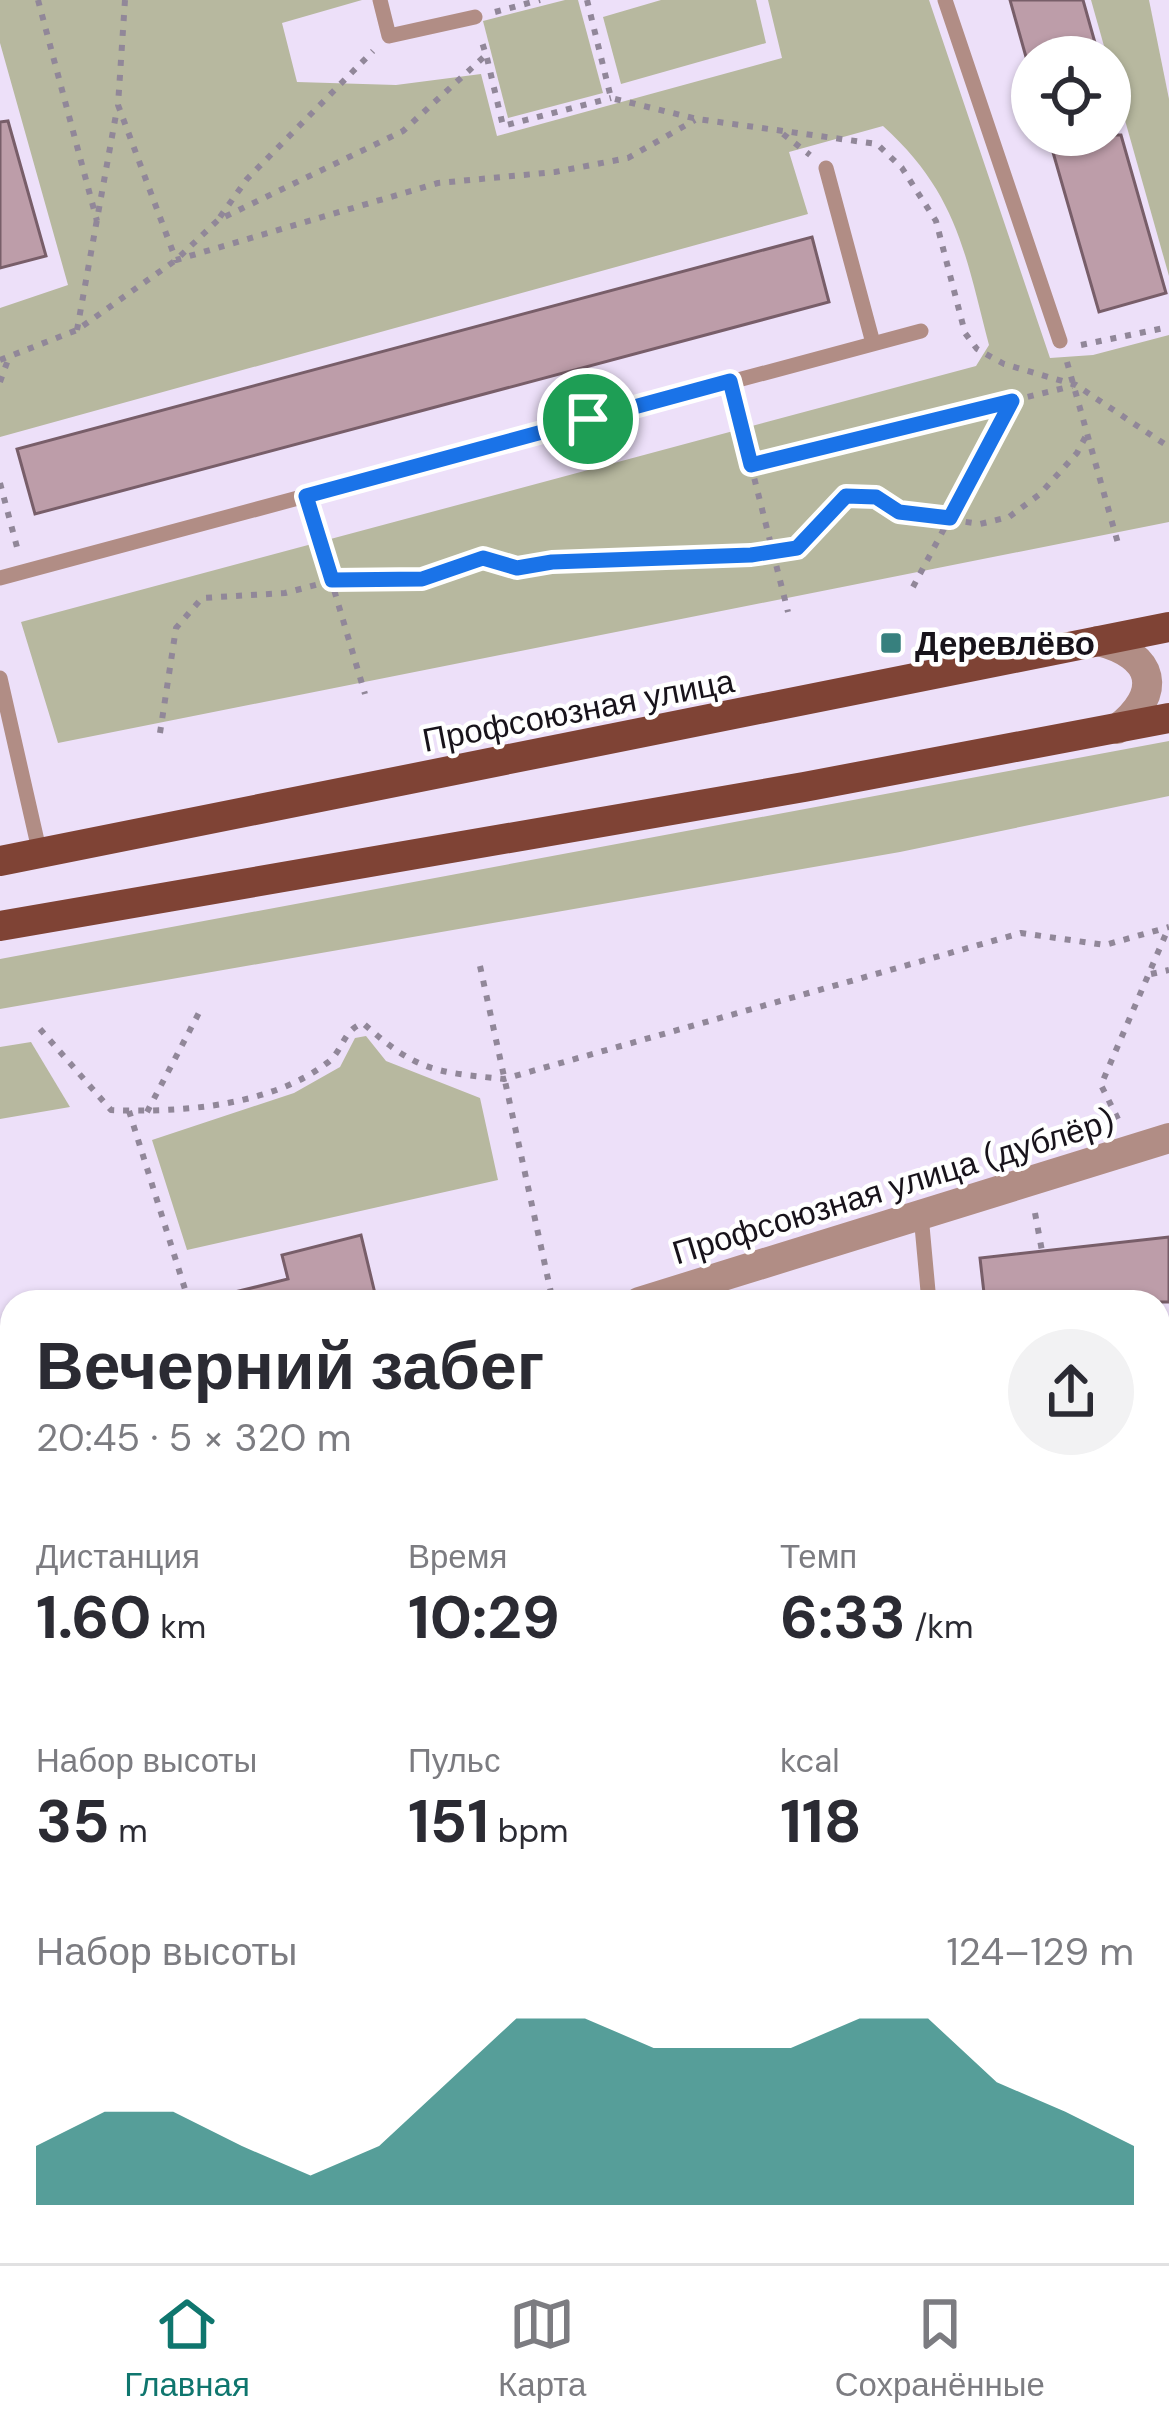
<!DOCTYPE html>
<html lang="ru">
<head>
<meta charset="utf-8">
<style>
	:root { --surface:#fff; --page:#f2f2f3; --text:#2b2b33; --muted:#7c7c81; --line:#e1e1e2; --accent:#0f766e }
	body { margin:0; font-family:"DM Sans",sans-serif; background:var(--page); color:var(--text); height:100vh; display:flex; flex-direction:column; font-size:45px; white-space:nowrap }
	* { box-sizing:border-box; margin:0 }
	p { font-size:39px; color:var(--muted) }
	.icon { flex:none; width:66px; height:66px; fill:none; stroke:currentColor; stroke-width:2; stroke-linecap:round; stroke-linejoin:round }
	.map { position:relative; flex:1; overflow:hidden }
	.sheet { position:absolute; left:0px; top:1290px; width:1170px; height:975px; display:flex; flex-direction:column; background:var(--surface); border-radius:36px 36px 0 0; box-shadow:0 3px 9px #0004 }
	.sheet>* { flex:none }
	.controls { position:absolute; left:1011px; top:36px; display:grid; gap:24px }
	.controls a { display:grid; place-items:center; width:120px; height:120px; border-radius:50%; background:var(--surface); box-shadow:0 3px 9px #0004; font-size:60px }
	.pin { position:absolute; display:grid; place-items:center; width:102px; height:102px; color:#fff; margin:-51px; border:6px solid #fff; border-radius:50%; box-shadow:0 3px 12px #0007 }
	.round { display:grid; place-items:center; flex:none; width:126px; height:126px; border-radius:63px; background:var(--page) }
	.summary { display:flex; align-items:center; justify-content:space-between; height:204px; padding:0 36px }
	h1 { font-size:66px; font-weight:700; line-height:90px }
	.metrics { display:grid; grid-template-columns:repeat(3,1fr); gap:18px; height:204px; padding:12px 36px }
	.metrics div { display:grid; align-content:center }
	.metrics b { font-size:60px; font-weight:700 }
	.metrics small { font-size:33px; font-weight:400 }
	.metrics p { font-size:33px }
	.chart { height:336px; padding:24px 36px }
	.chart p { display:flex; justify-content:space-between }
	.chart svg { width:100%; height:216px; margin-top:12px; fill:var(--accent); opacity:.7 }
	.dock { display:flex; justify-content:space-around; align-items:center; height:168px; border-top:3px solid var(--line); background:var(--surface); font-size:33px; color:var(--muted) }
	.dock a { display:grid; justify-items:center; gap:6px }
	.dock .on { color:var(--accent) }
	.map>svg:first-child { display:block }
	.education { fill:#ead9c8 }
	.green { fill:#b7b89f }
	.building { fill:#bd9da9; stroke:#785e69; stroke-width:3 }
	.lines { fill:none; stroke-linecap:round; stroke-linejoin:round }
	.path { stroke:#918799; stroke-width:6; stroke-dasharray:6 9; stroke-linecap:butt }
	.lane { stroke:#b18d85; stroke-width:15 }
	.street { stroke:#b18d85; stroke-width:30 }
	.primary { stroke:#7f4335; stroke-width:30 }
	.route-casing { stroke:#fff; stroke-width:24 }
	.route { stroke:#1a73e8; stroke-width:15 }
	.poi-dot { fill:#37807e; stroke:#fff; stroke-width:4.5 }
	.labels { text-anchor:middle; stroke-width:9; stroke-linejoin:round; paint-order:stroke }
	.poi-label { font-size:33px; font-weight:bold; fill:#18131b; stroke:#fff; text-anchor:start }
	.street-label { font-size:33px; fill:#18131b; stroke:#fff }
</style>
</head>
<body>
<div class="map">
<svg width="1169" height="2263" viewBox="0 0 1169 2263">
	<rect width="100%" height="100%" fill="#ede0f9"/>
	<!-- education -->
	<g class="education">
		<path d="M 12,2204 L 12,2253 L 264,2253 L 264,2263 L 0,2263 L 0,2205 Z"/>
		<path d="M 453,2253 L 600,2253 L 601,2263 L 454,2263 Z"/>
	</g>
	<!-- green -->
	<g class="green">
		<path d="M 0,0 L 362,0 L 282,23 L 297,82 L 396,85 L 481,74 L 497,136 L 782,58 L 768,0 L 929,0 L 1050,358 L 1093,355 L 1169,335 L 1169,522 L 58,743 L 21,622 L 976,366 L 989,345 C 965,253 957,193 883,126 L 789,152 L 808,214 L 0,437 L 0,308 L 68,285 L 0,43 Z"/>
		<path d="M 565,0 L 578,0 L 603,93 L 508,118 L 483,21 Z"/>
		<path d="M 661,0 L 756,0 L 766,43 L 621,84 L 603,17 Z"/>
		<path d="M 1091,0 L 1149,0 L 1169,99 L 1169,276 Z"/>
		<path d="M 1169,741 L 1169,796 L 900,852 L 0,1009 L 0,959 Z"/>
		<path d="M 366,1036 L 386,1061 L 480,1098 L 498,1180 L 187,1250 L 152,1140 L 294,1093 L 340,1067 L 355,1038 Z"/>
		<path d="M 31,1042 L 70,1107 L 0,1119 L 0,1047 Z"/>
	</g>
	<!-- building -->
	<g class="building">
		<path d="M 1010,0 L 1083,0 L 1099,57 L 1026,57 Z"/>
		<path d="M 8,121 L 46,256 L 0,268 L 0,122 Z"/>
		<path d="M 1048,135 L 1121,135 L 1166,293 L 1099,312 Z"/>
		<path d="M 812,237 L 829,302 L 35,514 L 17,449 Z"/>
		<path d="M 361,1235 L 377,1302 L 236,1302 L 235,1292 L 288,1279 L 282,1255 Z"/>
		<path d="M 1169,1237 L 1169,1302 L 985,1302 L 980,1258 Z"/>
	</g>
	<g class="lines">
		<!-- path -->
		<g class="path">
			<path d="M 38,0 L 97,221"/>
			<path d="M 125,0 L 118,105 L 176,260 L 438,183 L 555,172 L 628,158 L 695,120"/>
			<path d="M 587,0 L 611,98 L 697,119 L 877,144 L 902,168 L 936,221 L 965,333 L 977,349 L 1004,364 L 1076,385 L 1169,447"/>
			<path d="M 495,12 L 540,0"/>
			<path d="M 487,58 L 503,126 L 611,98"/>
			<path d="M 783,134 L 810,155"/>
			<path d="M 220,217 L 247,179 L 373,51"/>
			<path d="M 77,330 L 117,109"/>
			<path d="M 1081,345 L 1169,327"/>
			<path d="M 0,360 L 77,330 L 176,260 L 218,220 L 403,131 L 486,55 L 481,39"/>
			<path d="M 1067,362 L 1119,547"/>
			<path d="M 0,382 L 9,357"/>
			<path d="M 736,406 L 788,612"/>
			<path d="M 751,465 L 1072,386"/>
			<path d="M 0,483 L 18,551"/>
			<path d="M 313,519 L 365,694"/>
			<path d="M 913,587 L 1012,401"/>
			<path d="M 160,733 L 176,628 L 202,598 L 285,593 L 331,581 L 421,579 L 483,558 L 517,568 L 552,562 L 751,555 L 797,548 L 846,496 L 876,497 L 899,512 L 980,524 L 1009,517 L 1040,494 L 1077,453 L 1088,432"/>
			<path d="M 480,966 L 553,1302"/>
			<path d="M 1151,974 L 1169,970"/>
			<path d="M 40,1029 L 111,1110 C 179,1113 271,1106 327,1063 C 344,1050 342,1031 363,1023 C 416,1071 434,1072 504,1079 L 1021,933 L 1105,945 L 1169,927"/>
			<path d="M 129,1111 L 189,1302"/>
			<path d="M 147,1112 L 202,1007"/>
			<path d="M 1118,1119 L 1101,1085 L 1168,929"/>
			<path d="M 1035,1213 L 1042,1251"/>
			<path d="M 0,1976 L 12,1976"/>
			<path d="M 0,2252 L 24,2263"/>
			<path d="M 300,2253 L 301,2263"/>
			<path d="M 744,2253 L 744,2263"/>
		</g>
		<!-- lane -->
		<g class="lane">
			<path d="M 380,0 L 389,36 L 475,17"/>
			<path d="M 945,0 L 1060,341"/>
			<path d="M 826,168 L 873,343"/>
			<path d="M 0,578 L 921,331"/>
			<path d="M 0,678 L 40,854"/>
			<path d="M 921,1215 L 929,1302"/>
			<path d="M 1158,1505 L 1169,1638"/>
			<path d="M 1158,1749 L 1169,1748"/>
			<path d="M 0,1900 L 12,1899"/>
			<path d="M 1158,1941 L 1169,2055"/>
			<path d="M 372,2253 L 373,2263"/>
			<path d="M 810,2253 L 811,2263"/>
			<path d="M 968,2253 L 969,2263"/>
		</g>
		<!-- street -->
		<g class="street">
			<path d="M 1098,641 C 1155,655 1164,693 1117,729"/>
			<path d="M 639,1302 L 1169,1138"/>
			<path d="M 0,1573 L 12,1560"/>
		</g>
		<!-- primary -->
		<g class="primary">
			<path d="M 0,861 L 1169,627"/>
			<path d="M 0,926 L 804,787 L 1169,718"/>
		</g>
	</g>
	<g class="lines">
		<defs>
			<path id="route" d="M 730,381 L 751,465 L 1012,401 L 950,518 L 899,512 L 876,497 L 846,496 L 797,548 L 751,555 L 552,562 L 517,568 L 483,558 L 422,579 L 332,580 L 306,496 Z"/>
		</defs>
		<!-- route casing -->
		<use href="#route" class="route-casing"/>
		<!-- route -->
		<use href="#route" class="route"/>
	</g>
	<!-- markers -->
	<rect class="poi-dot" x="879" y="631" width="24" height="24" rx="6"/>
	<g class="labels">
		<!-- poi labels -->
		<g class="poi-label">
			<text x="915" y="655">Деревлёво</text>
		</g>
		<!-- street labels -->
		<g class="street-label">
			<text transform="translate(578 710) rotate(-11)" y="12">Профсоюзная улица</text>
			<text transform="translate(893 1186) rotate(-17)" y="12">Профсоюзная улица (дублёр)</text>
		</g>
	</g>
</svg>
<div class="controls">
<a><svg class="icon" aria-label="locate" viewBox="0 0 24 24"><circle cx="12" cy="12" r="6"/><path d="M12 2v4M12 18v4M2 12h4M18 12h4"/></svg></a>
</div>
<div class="pin" style="left:588px;top:419px;background:#1e9e55"><svg class="icon" aria-label="arrive" viewBox="0 0 24 24"><path d="M6 21V4h12l-3 4 3 4H6"/></svg></div>
<section class="sheet">
<div class="summary"><div><h1>Вечерний забег</h1><p>20:45 · 5 × 320 m</p></div><a class="round"><svg class="icon" aria-label="share" viewBox="0 0 24 24"><path d="M12 15V3M7 8l5-5 5 5M5 13v7h14v-7"/></svg></a></div>
<div class="metrics">
<div><p>Дистанция</p><b>1.60<small> km</small></b></div>
<div><p>Время</p><b>10:29</b></div>
<div><p>Темп</p><b>6:33<small> /km</small></b></div>
</div>
<div class="metrics">
<div><p>Набор высоты</p><b>35<small> m</small></b></div>
<div><p>Пульс</p><b>151<small> bpm</small></b></div>
<div><p>kcal</p><b>118</b></div>
</div>
<div class="chart"><p><span>Набор высоты</span>124–129 m</p>
<svg viewBox="0 0 160 44" preserveAspectRatio="none"><path d="M0 44V32L10 25L20 25L30 32L40 38L50 32L60 19L70 6L80 6L90 12L100 12L110 12L120 6L130 6L140 19L150 25L160 32V44z"/></svg>
</div>
</section>
</div>
<nav class="dock">
<a class="on"><svg class="icon" aria-label="home" viewBox="0 0 24 24"><path d="M3 11l9-7 9 7M6 9v11h12V9"/></svg>Главная</a>
<a><svg class="icon" aria-label="map" viewBox="0 0 24 24"><path d="M3 6l6-2 6 2 6-2v14l-6 2-6-2-6 2zM9 4v14M15 6v14"/></svg>Карта</a>
<a><svg class="icon" aria-label="saved" viewBox="0 0 24 24"><path d="M7 4h10v16l-5-4-5 4z"/></svg>Сохранённые</a>
</nav>
</body>
</html>
